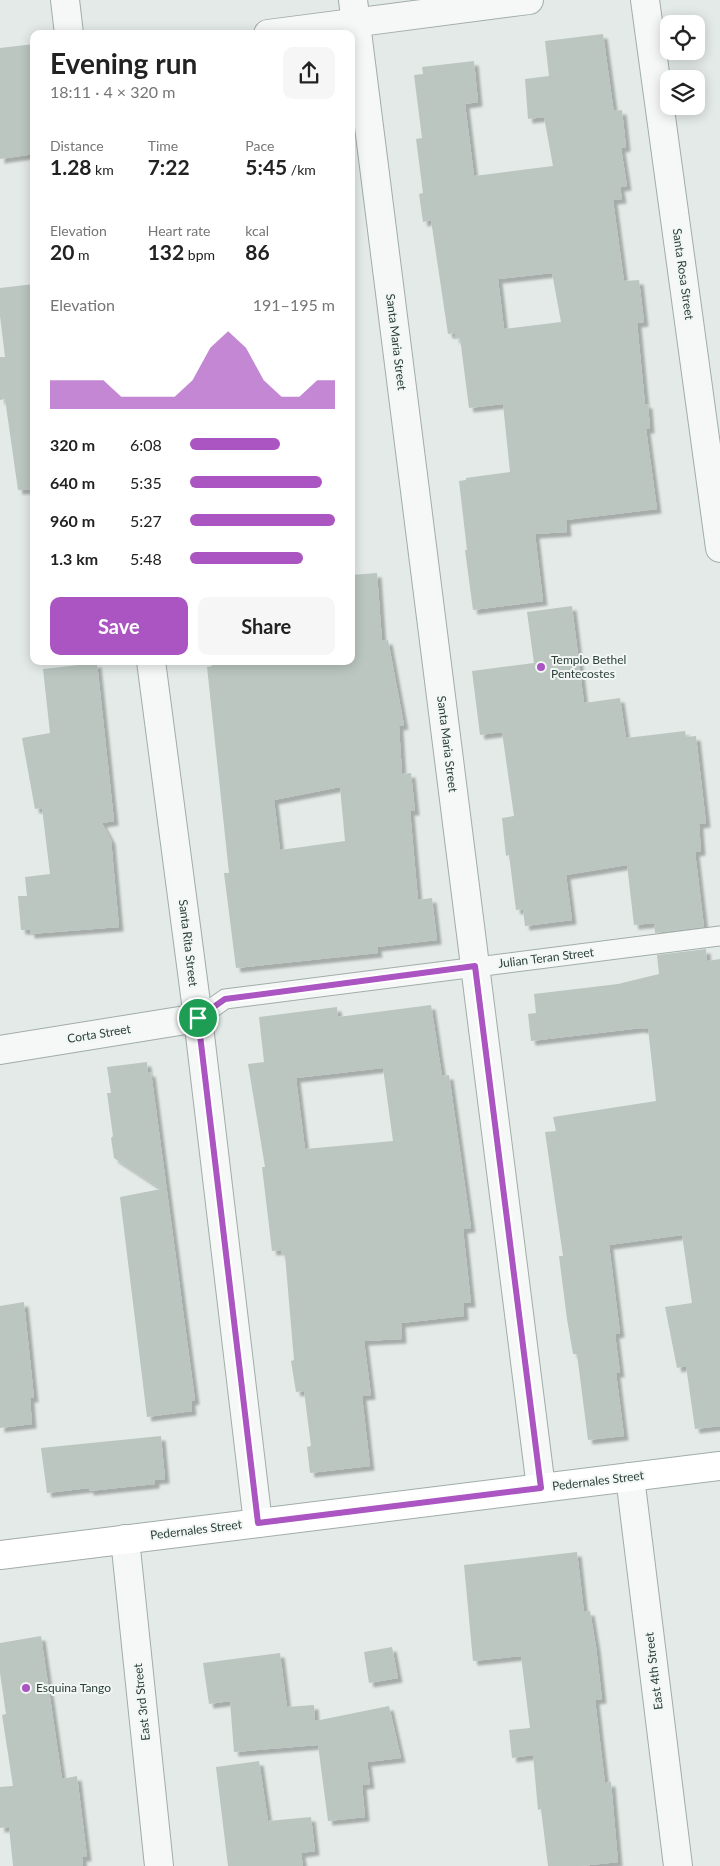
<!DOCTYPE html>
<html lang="en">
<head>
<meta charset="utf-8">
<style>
	:root { --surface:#fff; --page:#f6f6f6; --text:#222; --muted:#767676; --accent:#aa55c1 }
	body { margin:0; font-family:Lato,sans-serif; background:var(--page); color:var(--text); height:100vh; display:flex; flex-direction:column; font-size:19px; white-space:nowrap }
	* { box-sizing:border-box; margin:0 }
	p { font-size:16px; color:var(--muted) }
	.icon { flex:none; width:28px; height:28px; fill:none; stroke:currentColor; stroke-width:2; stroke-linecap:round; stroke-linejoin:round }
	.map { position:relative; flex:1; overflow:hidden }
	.details { position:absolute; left:30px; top:30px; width:325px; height:635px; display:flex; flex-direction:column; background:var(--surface); border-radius:10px; box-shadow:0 2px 12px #0003 }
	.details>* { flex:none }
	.buttons { position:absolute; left:660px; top:15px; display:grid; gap:10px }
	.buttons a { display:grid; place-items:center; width:45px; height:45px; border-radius:10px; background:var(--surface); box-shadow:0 2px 12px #0003; font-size:25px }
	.pin { position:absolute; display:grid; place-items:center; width:42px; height:42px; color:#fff; margin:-21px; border:2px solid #fff; border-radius:50%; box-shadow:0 1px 5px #0007 }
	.round { display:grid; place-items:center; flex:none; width:52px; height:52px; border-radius:10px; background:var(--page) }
	.headline { display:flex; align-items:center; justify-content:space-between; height:85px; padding:0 20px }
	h1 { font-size:28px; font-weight:700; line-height:38px }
	.metrics { display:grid; grid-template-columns:repeat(3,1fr); gap:8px; height:85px; padding:5px 20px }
	.metrics div { display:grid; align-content:center }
	.metrics b { font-size:21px; font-weight:700 }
	.metrics small { font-size:14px; font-weight:400 }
	.metrics p { font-size:14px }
	.chart { height:140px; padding:10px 20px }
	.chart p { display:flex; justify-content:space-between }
	.chart svg { width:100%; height:90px; margin-top:5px; fill:var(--accent); opacity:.7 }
	.primary-button { display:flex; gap:10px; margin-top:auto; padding:10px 20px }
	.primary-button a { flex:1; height:58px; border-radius:10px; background:var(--accent); color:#fff; font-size:20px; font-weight:700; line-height:58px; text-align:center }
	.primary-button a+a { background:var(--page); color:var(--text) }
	ul { padding:0 20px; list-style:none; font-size:16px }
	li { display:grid; grid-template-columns:80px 60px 1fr; align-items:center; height:38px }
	li i { height:12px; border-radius:6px; background:var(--accent) }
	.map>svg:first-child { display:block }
	.building { fill:#bbc6c1; fill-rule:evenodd; filter:url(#shadow) }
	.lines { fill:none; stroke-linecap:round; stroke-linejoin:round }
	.lane-casing { stroke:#a1ada8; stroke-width:21 }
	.street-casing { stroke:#a1ada8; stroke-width:30 }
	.secondary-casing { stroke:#a1ada8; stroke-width:30 }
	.lane { stroke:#f5f8f7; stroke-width:19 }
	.street { stroke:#f5f8f7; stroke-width:28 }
	.secondary { stroke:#fff; stroke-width:28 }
	.route-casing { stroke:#fff; stroke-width:10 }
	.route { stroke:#aa55c1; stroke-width:6 }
	.poi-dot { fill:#aa55c1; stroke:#f2f7f5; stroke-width:2 }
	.labels { text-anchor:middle; stroke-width:4; stroke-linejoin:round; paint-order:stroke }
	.street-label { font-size:12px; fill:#2c4038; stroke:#f2f7f5 }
	.poi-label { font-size:12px; fill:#2c4038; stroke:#f2f7f5; text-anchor:start }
</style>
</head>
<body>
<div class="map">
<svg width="720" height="1866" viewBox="0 0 720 1866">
	<defs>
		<filter id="shadow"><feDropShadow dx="4.5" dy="4.5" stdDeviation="1" flood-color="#0004"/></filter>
	</defs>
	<rect width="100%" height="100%" fill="#e3eae7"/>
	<!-- building -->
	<g class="building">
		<path d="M 603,34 L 613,106 L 614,111 L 622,110 L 626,147 L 621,148 L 627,186 L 620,187 L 622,199 L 613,200 L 624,281 L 639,280 L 644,322 L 637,323 L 645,404 L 648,404 L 650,429 L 646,429 L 657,509 L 566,520 L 567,532 L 535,534 L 543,601 L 473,610 L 465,550 L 467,550 L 459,481 L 466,480 L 466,478 L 510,472 L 503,404 L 469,408 L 460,338 L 455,339 L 455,333 L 448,334 L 431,220 L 423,222 L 419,194 L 423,193 L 416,139 L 422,138 L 414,75 L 423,74 L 422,67 L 474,61 L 478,102 L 465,104 L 474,176 L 553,166 L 544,117 L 528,119 L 525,79 L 549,76 L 545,41 ZM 552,273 L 561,322 L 504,329 L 498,279 Z"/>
		<path d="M 34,44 L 34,154 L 0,159 L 0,48 Z"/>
		<path d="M 34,284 L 34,489 L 18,490 L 5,399 L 0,400 L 0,357 L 5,357 L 0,316 L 0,288 Z"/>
		<path d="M 377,573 L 382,641 L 388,640 L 404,725 L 399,726 L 402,774 L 411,773 L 415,811 L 410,811 L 418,900 L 432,898 L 437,940 L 377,947 L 378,953 L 236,968 L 224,873 L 229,873 L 207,667 L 212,666 L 212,661 L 351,661 L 351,575 ZM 340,787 L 345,841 L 280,850 L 274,800 Z"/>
		<path d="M 572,606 L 584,703 L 620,698 L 626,738 L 685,731 L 686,737 L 696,736 L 706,823 L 699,824 L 701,851 L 695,852 L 704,927 L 655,933 L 654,923 L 634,925 L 627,865 L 566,875 L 572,920 L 525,926 L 523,909 L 516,910 L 509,855 L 506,856 L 502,818 L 514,816 L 502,732 L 480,735 L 472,671 L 534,663 L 527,612 Z"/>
		<path d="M 97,663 L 114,821 L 102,823 L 111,840 L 119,927 L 30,934 L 30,930 L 21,930 L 18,896 L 27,896 L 25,877 L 50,874 L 42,808 L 35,809 L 22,738 L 50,733 L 43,669 Z"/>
		<path d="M 706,949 L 707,961 L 720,959 L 720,1426 L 695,1429 L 686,1366 L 677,1368 L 665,1307 L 692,1303 L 682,1235 L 609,1245 L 620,1333 L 615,1334 L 620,1373 L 616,1373 L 624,1436 L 588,1440 L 577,1354 L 573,1354 L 567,1319 L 559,1256 L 563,1256 L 545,1132 L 556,1131 L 553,1117 L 656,1101 L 648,1028 L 641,1029 L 641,1028 L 531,1041 L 528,1014 L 536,1013 L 534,994 L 618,984 L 659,974 L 657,955 Z"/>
		<path d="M 431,1005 L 442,1076 L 449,1075 L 471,1228 L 463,1229 L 471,1303 L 463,1303 L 464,1316 L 401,1323 L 402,1339 L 364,1341 L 371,1395 L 362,1396 L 370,1466 L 310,1473 L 307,1447 L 311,1446 L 304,1391 L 296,1392 L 291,1361 L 294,1360 L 285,1255 L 281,1255 L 281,1250 L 272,1251 L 262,1167 L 265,1167 L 248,1064 L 264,1062 L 259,1017 L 337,1007 L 338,1017 ZM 383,1068 L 393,1141 L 305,1149 L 296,1078 Z"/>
		<path d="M 147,1062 L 148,1073 L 151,1072 L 195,1400 L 191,1401 L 192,1411 L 147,1417 L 120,1197 L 161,1189 L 114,1158 L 111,1138 L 113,1136 L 107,1093 L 111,1093 L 107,1067 Z"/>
		<path d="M 24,1302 L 34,1398 L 30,1398 L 32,1424 L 0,1428 L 0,1306 Z"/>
		<path d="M 161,1436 L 165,1479 L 155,1480 L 155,1484 L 89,1491 L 89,1488 L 47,1493 L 41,1448 Z"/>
		<path d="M 577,1552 L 584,1612 L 590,1611 L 596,1647 L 602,1699 L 595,1700 L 605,1783 L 611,1782 L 618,1862 L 581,1866 L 548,1866 L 541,1809 L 538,1810 L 533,1755 L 512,1758 L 509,1730 L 530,1728 L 521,1656 L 473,1661 L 464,1565 Z"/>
		<path d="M 41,1636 L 62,1779 L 77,1776 L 87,1857 L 82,1857 L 83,1866 L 13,1866 L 9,1827 L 0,1828 L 0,1787 L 13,1786 L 2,1715 L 6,1714 L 0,1673 L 0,1643 Z"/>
		<path d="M 392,1647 L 398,1678 L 369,1683 L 364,1652 Z"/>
		<path d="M 280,1653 L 287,1707 L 314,1705 L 315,1721 L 389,1706 L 401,1758 L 367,1762 L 370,1784 L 362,1785 L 365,1817 L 328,1821 L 318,1745 L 234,1752 L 230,1701 L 209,1704 L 203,1663 Z"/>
		<path d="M 259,1761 L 268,1821 L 311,1817 L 315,1851 L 301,1853 L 303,1866 L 228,1866 L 216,1767 Z"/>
	</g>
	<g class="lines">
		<defs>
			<path id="lane" d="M 198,1018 L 225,999 L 720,936"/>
			<g id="street">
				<path d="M 65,0 L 69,34"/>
				<path d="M 353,0 L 541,1488"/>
				<path d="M 645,0 L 720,548"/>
				<path d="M 268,34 L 529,0"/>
				<path d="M 151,661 L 198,1018 L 258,1523"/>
				<path d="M 0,1050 L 198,1018"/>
				<path d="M 630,1477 L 678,1866"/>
				<path d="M 125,1539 L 159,1866"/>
			</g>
			<path id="secondary" d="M 0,1555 L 720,1466"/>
		</defs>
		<!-- lane casing -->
		<use href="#lane" class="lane-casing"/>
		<!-- street casing -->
		<use href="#street" class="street-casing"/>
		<!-- secondary casing -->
		<use href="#secondary" class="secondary-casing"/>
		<!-- lane -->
		<use href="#lane" class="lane"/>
		<!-- street -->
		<use href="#street" class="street"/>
		<!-- secondary -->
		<use href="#secondary" class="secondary"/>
	</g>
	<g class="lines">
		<defs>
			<path id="route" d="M 475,966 L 541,1488 L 258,1523 L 198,1018 L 225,999 Z"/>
		</defs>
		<!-- route casing -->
		<use href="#route" class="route-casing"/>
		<!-- route -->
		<use href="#route" class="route"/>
	</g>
	<!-- markers -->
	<g class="poi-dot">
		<circle cx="541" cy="667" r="5"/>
		<circle cx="26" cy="1688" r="5"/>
	</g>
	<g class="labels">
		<!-- street labels -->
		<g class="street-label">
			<text transform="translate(683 274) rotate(82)" y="4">Santa Rosa Street</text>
			<text transform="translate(396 342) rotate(83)" y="4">Santa Maria Street</text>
			<text transform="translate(447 744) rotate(83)" y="4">Santa Maria Street</text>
			<text transform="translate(188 943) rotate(83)" y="4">Santa Rita Street</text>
			<text transform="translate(546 958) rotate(-7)" y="4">Julian Teran Street</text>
			<text transform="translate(99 1034) rotate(-9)" y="4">Corta Street</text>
			<text transform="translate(598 1481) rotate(-7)" y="4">Pedernales Street</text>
			<text transform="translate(196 1530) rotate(-7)" y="4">Pedernales Street</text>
			<text transform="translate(654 1671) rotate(-97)" y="4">East 4th Street</text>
			<text transform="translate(142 1702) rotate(-96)" y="4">East 3rd Street</text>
		</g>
		<!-- poi labels -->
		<g class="poi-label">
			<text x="551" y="664">Templo Bethel<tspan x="551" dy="14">Pentecostes</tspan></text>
			<text x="36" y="1692">Esquina Tango</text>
		</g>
	</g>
</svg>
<div class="buttons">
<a><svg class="icon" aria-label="locate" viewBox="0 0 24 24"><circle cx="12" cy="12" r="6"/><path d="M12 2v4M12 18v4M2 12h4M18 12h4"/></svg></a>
<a><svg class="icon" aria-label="layers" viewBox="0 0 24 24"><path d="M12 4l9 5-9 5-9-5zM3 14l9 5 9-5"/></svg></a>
</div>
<div class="pin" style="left:198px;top:1018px;background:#1e9e55"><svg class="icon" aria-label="arrive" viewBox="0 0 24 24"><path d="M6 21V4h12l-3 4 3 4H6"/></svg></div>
<section class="details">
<div class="headline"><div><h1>Evening run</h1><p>18:11 · 4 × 320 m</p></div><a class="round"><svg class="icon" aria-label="share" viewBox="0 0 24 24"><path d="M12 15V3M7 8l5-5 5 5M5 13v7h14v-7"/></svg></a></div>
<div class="metrics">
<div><p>Distance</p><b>1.28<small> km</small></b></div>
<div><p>Time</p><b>7:22</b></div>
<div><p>Pace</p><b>5:45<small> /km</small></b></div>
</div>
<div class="metrics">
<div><p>Elevation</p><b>20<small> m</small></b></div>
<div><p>Heart rate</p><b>132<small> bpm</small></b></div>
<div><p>kcal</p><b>86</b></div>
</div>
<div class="chart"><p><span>Elevation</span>191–195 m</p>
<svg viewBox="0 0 160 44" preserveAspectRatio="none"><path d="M0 44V30L10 30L20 30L30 30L40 38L50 38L60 38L70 38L80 30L90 14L100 6L110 14L120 30L130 38L140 38L150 30L160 30V44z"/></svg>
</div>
<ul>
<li><b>320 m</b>6:08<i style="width:62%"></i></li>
<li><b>640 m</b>5:35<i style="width:91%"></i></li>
<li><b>960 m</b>5:27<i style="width:100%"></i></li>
<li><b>1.3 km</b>5:48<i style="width:78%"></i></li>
</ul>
<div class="primary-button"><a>Save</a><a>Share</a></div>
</section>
</div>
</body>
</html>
